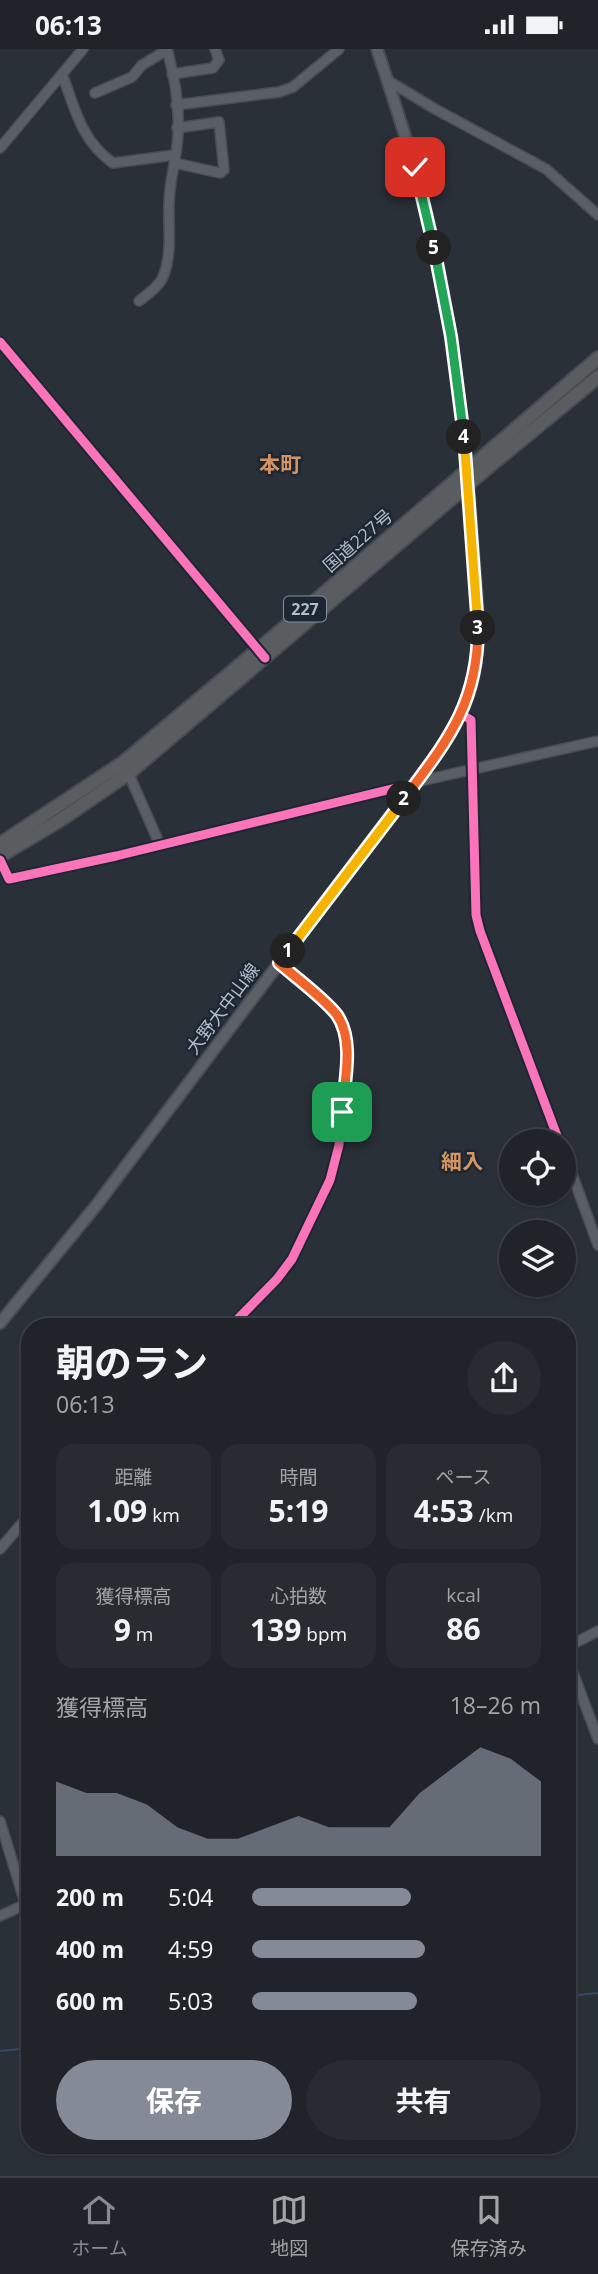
<!DOCTYPE html>
<html lang="ja">
<head>
<meta charset="utf-8">
<style>
	:root { --surface:#20242a; --page:#282c32; --text:#f1f3f6; --muted:#a2a4a8; --line:#3d4147; --accent:#848b96 }
	body { margin:0; font-family:"Open Sans","Noto Sans JP",sans-serif; background:var(--page); color:var(--text); height:100vh; display:flex; flex-direction:column; font-size:26px; white-space:nowrap }
	* { box-sizing:border-box; margin:0 }
	p { font-size:23px; color:var(--muted) }
	.icon { flex:none; width:38px; height:38px; fill:none; stroke:currentColor; stroke-width:2; stroke-linecap:round; stroke-linejoin:round }
	.map { position:relative; flex:1; overflow:hidden }
	.sheet { position:absolute; left:21px; top:1269px; width:555px; height:836px; display:flex; flex-direction:column; background:var(--surface); border-radius:28px; box-shadow:0 2px 5px #0004,0 0 0 2px var(--line) }
	.sheet>* { flex:none }
	.controls { position:absolute; left:499px; top:1080px; display:grid; gap:14px }
	.controls a { display:grid; place-items:center; width:77px; height:77px; border-radius:50%; background:var(--surface); box-shadow:0 2px 5px #0004,0 0 0 2px var(--line); font-size:35px }
	.pin { position:absolute; display:grid; place-items:center; width:60px; height:60px; color:#fff; margin:-30px; border-radius:14px; box-shadow:0 4px 10px #0006 }
	.km { position:absolute; width:35px; height:35px; margin:-18px; border-radius:50%; background:#222; color:#fff; font-size:19px; line-height:35px; text-align:center }
	.round { display:grid; place-items:center; flex:none; width:74px; height:74px; border-radius:37px; background:var(--page) }
	.summary { display:flex; align-items:center; justify-content:space-between; height:119px; padding:0 35px }
	h1 { font-size:38px; font-weight:700; line-height:52px }
	.metrics { display:grid; grid-template-columns:repeat(3,1fr); gap:10px; height:119px; padding:7px 35px }
	.metrics div { display:grid; align-content:center; border-radius:18px; background:var(--page); text-align:center }
	.metrics b { font-size:30px; font-weight:700 }
	.metrics small { font-size:19px; font-weight:400 }
	.metrics p { font-size:19px }
	.chart { height:196px; padding:14px 35px }
	.chart p { display:flex; justify-content:space-between }
	.chart svg { width:100%; height:126px; margin-top:7px; fill:var(--accent); opacity:.7 }
	.button { display:flex; gap:14px; margin-top:auto; padding:14px 35px }
	.button a { flex:1; height:80px; border-radius:42px; background:var(--accent); color:#fff; font-size:28px; font-weight:700; line-height:80px; text-align:center }
	.button a+a { background:var(--page); color:var(--text) }
	ul { padding:0 35px; list-style:none; font-size:23px }
	li { display:grid; grid-template-columns:112px 84px 1fr; align-items:center; height:52px }
	li i { height:18px; border-radius:9px; background:var(--accent) }
	.status { display:flex; justify-content:space-between; align-items:center; height:49px; padding:0 35px; background:var(--surface); direction:ltr }
	.status svg { height:19px; fill:currentColor }
	.tab-bar { display:flex; justify-content:space-around; align-items:center; height:98px; border-top:2px solid var(--line); background:var(--surface); font-size:19px; color:var(--muted) }
	.tab-bar a { display:grid; justify-items:center; gap:4px }
	.tab-bar .on { color:var(--accent) }
	.map>svg:first-child { display:block }
	.lines { fill:none; stroke-linecap:round; stroke-linejoin:round }
	.stream { stroke:#384963; stroke-width:2 }
	.minor-casing { stroke:#484c53; stroke-width:12 }
	.major-casing { stroke:#484c55; stroke-width:14 }
	.highway-casing { stroke:#474c53; stroke-width:16 }
	.minor { stroke:#5a5e66; stroke-width:9 }
	.major { stroke:#5c6168; stroke-width:10 }
	.highway { stroke:#5a5d60; stroke-width:12 }
	.cycleway-casing { stroke:#1d2633; stroke-width:13 }
	.cycleway { stroke:#fb73b8; stroke-width:9 }
	.split-1-casing { stroke:#fff; stroke-width:14 }
	.split-2-casing { stroke:#fff; stroke-width:14 }
	.split-3-casing { stroke:#fff; stroke-width:14 }
	.split-4-casing { stroke:#fff; stroke-width:14 }
	.split-5-casing { stroke:#fff; stroke-width:14 }
	.split-6-casing { stroke:#fff; stroke-width:14 }
	.split-1 { stroke:#f0652b; stroke-width:9 }
	.split-2 { stroke:#f5b400; stroke-width:9 }
	.split-3 { stroke:#f0652b; stroke-width:9 }
	.split-4 { stroke:#f5b400; stroke-width:9 }
	.split-5 { stroke:#22a559; stroke-width:9 }
	.split-6 { stroke:#22a559; stroke-width:9 }
	.labels { text-anchor:middle; stroke-width:5; stroke-linejoin:round; paint-order:stroke }
	.shield { fill:#1d2633; stroke:#878f9c; stroke-width:2 }
	.shield-label { font-size:16px; font-weight:bold; fill:#b4bcc9 }
	.street-label { font-size:18px; fill:#b4bcc9; stroke:#1d2633 }
	.quarter-label { font-size:21px; font-weight:bold; fill:#d59563; stroke:#1d2633 }
</style>
</head>
<body>
<div class="status"><b>06:13</b><svg viewBox="0 0 49 12"><path d="M0 12V9h3v3zM5 12V6h3v6zM10 12V3h3v9zM15 12V0h3v12zM26 1h20v11H26zM47 4h2v5h-2z"/></svg></div>
<div class="map">
<svg width="598" height="2127" viewBox="0 0 598 2127">
	<rect width="100%" height="100%" fill="#2a3038"/>
	<g class="lines">
		<!-- stream -->
		<g class="stream">
			<path d="M 567,1947 L 598,1944"/>
			<path d="M 0,2002 L 30,1999"/>
		</g>
		<defs>
			<g id="minor">
				<path d="M 62,25 C 75,59 81,92 113,114 L 175,106"/>
				<path d="M 172,25 L 213,19 L 219,11 L 215,0"/>
				<path d="M 387,31 L 435,60 L 546,120 L 598,166"/>
				<path d="M 95,44 L 132,28 L 142,16 L 167,1"/>
				<path d="M 176,56 L 279,43 L 293,38 L 339,0"/>
				<path d="M 0,99 L 83,0"/>
				<path d="M 175,114 L 220,124 L 224,121 L 219,73 L 177,79"/>
				<path d="M 139,252 C 147,246 157,239 162,230 C 173,206 168,180 169,155 C 169,134 175,116 177,96 C 181,66 175,29 167,0"/>
				<path d="M 0,293 L 262,605"/>
				<path d="M 461,665 L 471,671 L 476,866 L 480,882 L 559,1092"/>
				<path d="M 127,721 L 160,796"/>
				<path d="M 416,733 L 598,692"/>
				<path d="M 0,811 L 9,830 L 116,807 L 400,738 L 411,740"/>
				<path d="M 564,1103 L 598,1196"/>
				<path d="M 230,1278 L 277,1230 L 292,1210 L 330,1131 L 339,1096 L 346,1005 L 343,978 L 336,965 L 280,914"/>
				<path d="M 0,1500 L 30,1465"/>
				<path d="M 567,1598 L 598,1582"/>
				<path d="M 567,1608 L 598,1690"/>
				<path d="M 0,1772 L 25,1854"/>
				<path d="M 0,1867 L 28,1854"/>
			</g>
			<path id="major" d="M 0,1274 L 95,1158 L 440,701 C 454,679 468,655 473,629 C 483,583 475,534 472,487 C 465,379 452,272 427,167 C 414,111 395,55 377,0"/>
			<g id="highway">
				<path d="M 0,795 L 124,713 L 258,601 L 598,309"/>
				<path d="M 0,807 L 62,770 L 129,724 L 492,415 L 598,328"/>
			</g>
		</defs>
		<!-- minor casing -->
		<use href="#minor" class="minor-casing"/>
		<!-- major casing -->
		<use href="#major" class="major-casing"/>
		<!-- highway casing -->
		<use href="#highway" class="highway-casing"/>
		<!-- minor -->
		<use href="#minor" class="minor"/>
		<!-- major -->
		<use href="#major" class="major"/>
		<!-- highway -->
		<use href="#highway" class="highway"/>
		<defs>
			<g id="cycleway">
				<path d="M 0,293 L 265,609"/>
				<path d="M 461,665 L 471,671 L 476,866 L 480,882 L 559,1092"/>
				<path d="M 0,811 L 9,830 L 116,807 L 400,738 L 411,740"/>
				<path d="M 230,1278 L 277,1230 L 292,1210 L 330,1131 L 339,1096 L 346,1005 L 343,978 L 336,965 L 280,914"/>
			</g>
		</defs>
		<!-- cycleway casing -->
		<use href="#cycleway" class="cycleway-casing"/>
		<!-- cycleway -->
		<use href="#cycleway" class="cycleway"/>
	</g>
	<g class="lines">
		<defs>
			<path id="split-1" d="M 288,902 L 279,914 C 295,928 325,950 337,966 C 355,992 344,1034 342,1063"/>
			<path id="split-2" d="M 288,902 L 404,750"/>
			<path id="split-3" d="M 404,750 C 447,692 478,655 478,579"/>
			<path id="split-4" d="M 464,388 L 478,579"/>
			<path id="split-5" d="M 434,199 L 451,287 L 464,388"/>
			<path id="split-6" d="M 415,118 L 434,199"/>
		</defs>
		<!-- split-1 casing -->
		<use href="#split-1" class="split-1-casing"/>
		<!-- split-2 casing -->
		<use href="#split-2" class="split-2-casing"/>
		<!-- split-3 casing -->
		<use href="#split-3" class="split-3-casing"/>
		<!-- split-4 casing -->
		<use href="#split-4" class="split-4-casing"/>
		<!-- split-5 casing -->
		<use href="#split-5" class="split-5-casing"/>
		<!-- split-6 casing -->
		<use href="#split-6" class="split-6-casing"/>
		<!-- split-1 -->
		<use href="#split-1" class="split-1"/>
		<!-- split-2 -->
		<use href="#split-2" class="split-2"/>
		<!-- split-3 -->
		<use href="#split-3" class="split-3"/>
		<!-- split-4 -->
		<use href="#split-4" class="split-4"/>
		<!-- split-5 -->
		<use href="#split-5" class="split-5"/>
		<!-- split-6 -->
		<use href="#split-6" class="split-6"/>
	</g>
	<g class="labels">
		<!-- shield labels -->
		<rect class="shield" x="284" y="547.5" width="42" height="25" rx="5"/>
		<g class="shield-label">
			<text x="305" y="566">227</text>
		</g>
		<!-- street labels -->
		<g class="street-label">
			<text transform="translate(358 492) rotate(-41)" y="6">国道227号</text>
			<text transform="translate(223 960) rotate(-53)" y="6">大野大中山線</text>
		</g>
		<!-- quarter labels -->
		<g class="quarter-label">
			<text x="280" y="423">本町</text>
			<text x="462" y="1120">細入</text>
		</g>
	</g>
</svg>
<div class="controls">
<a><svg class="icon" aria-label="locate" viewBox="0 0 24 24"><circle cx="12" cy="12" r="6"/><path d="M12 2v4M12 18v4M2 12h4M18 12h4"/></svg></a>
<a><svg class="icon" aria-label="layers" viewBox="0 0 24 24"><path d="M12 4l9 5-9 5-9-5zM3 14l9 5 9-5"/></svg></a>
</div>
<div class="pin" style="left:342px;top:1063px;background:#1e9e55"><svg class="icon" aria-label="arrive" viewBox="0 0 24 24"><path d="M6 21V4h12l-3 4 3 4H6"/></svg></div>
<div class="pin" style="left:415px;top:118px;background:#d93025"><svg class="icon" aria-label="check" viewBox="0 0 24 24"><path d="M5 12l5 5 9-10"/></svg></div>
<b class="km" style="left:288px;top:902px">1</b>
<b class="km" style="left:404px;top:750px">2</b>
<b class="km" style="left:478px;top:579px">3</b>
<b class="km" style="left:464px;top:388px">4</b>
<b class="km" style="left:434px;top:199px">5</b>
<section class="sheet">
<div class="summary"><div><h1>朝のラン</h1><p>06:13</p></div><a class="round"><svg class="icon" aria-label="share" viewBox="0 0 24 24"><path d="M12 15V3M7 8l5-5 5 5M5 13v7h14v-7"/></svg></a></div>
<div class="metrics">
<div><p>距離</p><b>1.09<small> km</small></b></div>
<div><p>時間</p><b>5:19</b></div>
<div><p>ペース</p><b>4:53<small> /km</small></b></div>
</div>
<div class="metrics">
<div><p>獲得標高</p><b>9<small> m</small></b></div>
<div><p>心拍数</p><b>139<small> bpm</small></b></div>
<div><p>kcal</p><b>86</b></div>
</div>
<div class="chart"><p><span>獲得標高</span>18–26 m</p>
<svg viewBox="0 0 160 44" preserveAspectRatio="none"><path d="M0 44V18L10 22L20 22L30 26L40 34L50 38L60 38L70 34L80 30L90 34L100 34L110 34L120 22L130 14L140 6L150 10L160 18V44z"/></svg>
</div>
<ul>
<li><b>200 m</b>5:04<i style="width:55%"></i></li>
<li><b>400 m</b>4:59<i style="width:60%"></i></li>
<li><b>600 m</b>5:03<i style="width:57%"></i></li>
</ul>
<div class="button"><a>保存</a><a>共有</a></div>
</section>
</div>
<nav class="tab-bar">
<a class="on"><svg class="icon" aria-label="home" viewBox="0 0 24 24"><path d="M3 11l9-7 9 7M6 9v11h12V9"/></svg>ホーム</a>
<a><svg class="icon" aria-label="map" viewBox="0 0 24 24"><path d="M3 6l6-2 6 2 6-2v14l-6 2-6-2-6 2zM9 4v14M15 6v14"/></svg>地図</a>
<a><svg class="icon" aria-label="saved" viewBox="0 0 24 24"><path d="M7 4h10v16l-5-4-5 4z"/></svg>保存済み</a>
</nav>
</body>
</html>
